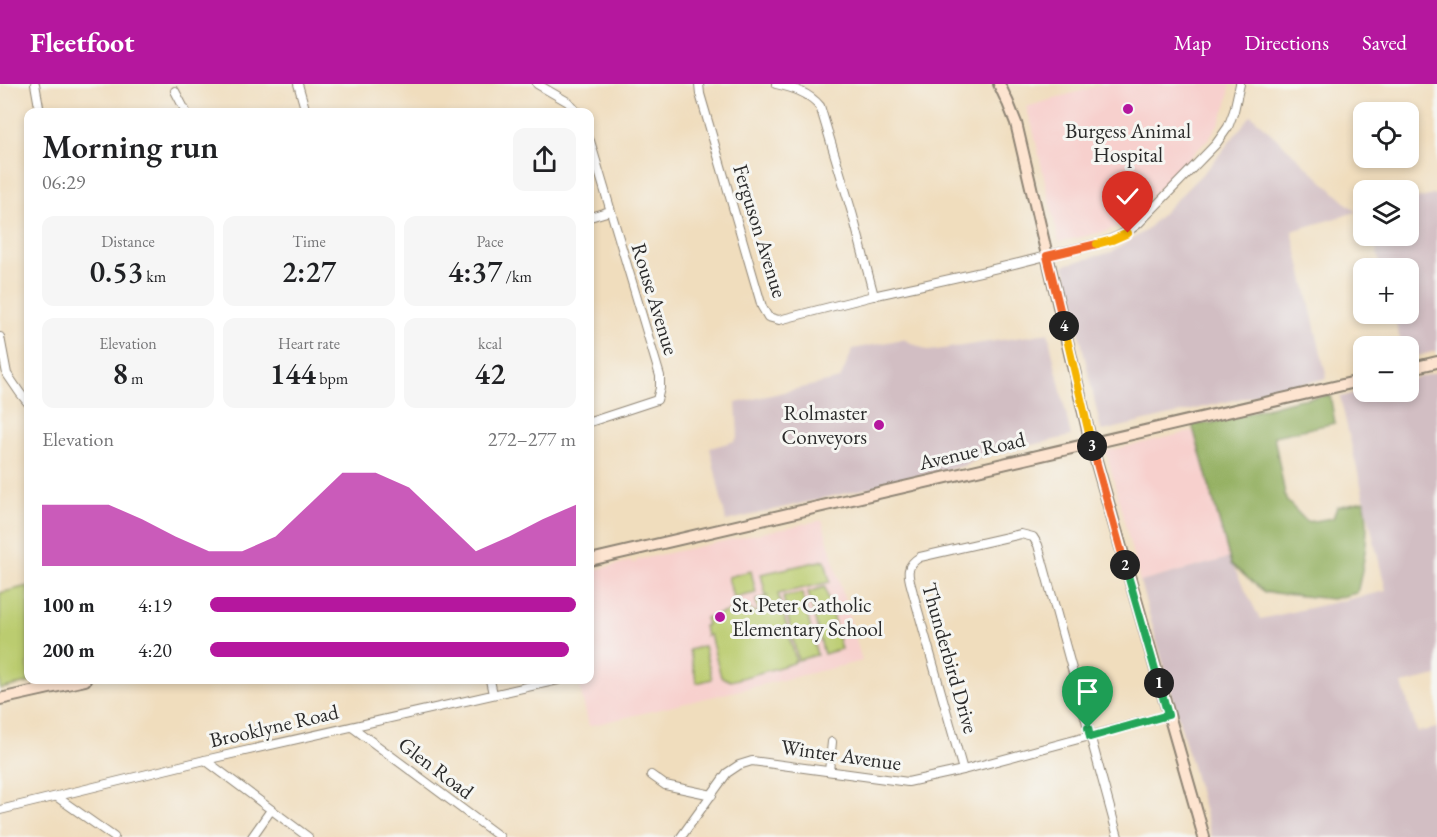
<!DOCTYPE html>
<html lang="en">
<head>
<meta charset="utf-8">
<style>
	:root { --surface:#fff; --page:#f6f6f6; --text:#202124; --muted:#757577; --accent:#b5179e }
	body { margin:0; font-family:"EB Garamond",serif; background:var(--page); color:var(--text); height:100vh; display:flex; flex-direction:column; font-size:22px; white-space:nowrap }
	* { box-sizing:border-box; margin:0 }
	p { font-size:20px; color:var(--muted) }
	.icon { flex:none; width:33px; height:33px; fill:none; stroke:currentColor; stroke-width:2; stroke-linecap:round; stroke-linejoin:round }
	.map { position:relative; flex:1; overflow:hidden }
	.details { position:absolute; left:24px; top:24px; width:570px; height:576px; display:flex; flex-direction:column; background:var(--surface); border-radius:12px; box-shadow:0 3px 9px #0003 }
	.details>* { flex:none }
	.fabs { position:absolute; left:1353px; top:18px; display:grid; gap:12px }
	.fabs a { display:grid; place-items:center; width:66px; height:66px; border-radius:12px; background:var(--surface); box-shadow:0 3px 9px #0003; font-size:30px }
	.pin { position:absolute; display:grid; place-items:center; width:51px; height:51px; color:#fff; margin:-62px -26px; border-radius:50% 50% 50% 0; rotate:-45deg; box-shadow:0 0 6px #0007 }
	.pin .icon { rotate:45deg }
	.km { position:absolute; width:30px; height:30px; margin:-15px; border-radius:50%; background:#222; color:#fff; font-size:16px; line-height:30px; text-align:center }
	.round { display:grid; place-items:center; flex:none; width:63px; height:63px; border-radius:12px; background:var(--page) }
	.headline { display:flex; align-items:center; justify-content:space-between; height:102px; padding:0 18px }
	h1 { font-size:33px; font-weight:600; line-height:45px }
	.stats { display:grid; grid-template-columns:repeat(3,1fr); gap:9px; height:102px; padding:6px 18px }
	.stats div { display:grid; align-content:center; border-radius:12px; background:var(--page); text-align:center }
	.stats b { font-size:30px; font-weight:600 }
	.stats small { font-size:16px; font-weight:400 }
	.stats p { font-size:16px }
	.chart { height:168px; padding:12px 18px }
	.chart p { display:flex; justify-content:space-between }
	.chart svg { width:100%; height:108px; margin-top:6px; fill:var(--accent); opacity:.7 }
	ul { padding:0 18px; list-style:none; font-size:20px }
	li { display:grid; grid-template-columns:96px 72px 1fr; align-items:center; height:45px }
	li i { height:15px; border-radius:8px; background:var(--accent) }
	header { display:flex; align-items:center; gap:36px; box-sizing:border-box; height:84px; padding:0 30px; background:var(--accent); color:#fff }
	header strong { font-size:28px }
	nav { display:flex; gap:33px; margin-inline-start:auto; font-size:21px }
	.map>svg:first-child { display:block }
	.built { fill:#f7d0cd }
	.industrial { fill:#d2bec3 }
	.green { fill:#bbcc6f; stroke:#737c4d; stroke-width:1.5 }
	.forest { fill:#94b062; stroke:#606e46; stroke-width:1.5 }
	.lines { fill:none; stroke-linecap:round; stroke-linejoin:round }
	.street-casing { stroke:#8e8474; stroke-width:10 }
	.secondary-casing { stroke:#8e8474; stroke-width:14 }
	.street { stroke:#fff; stroke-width:8 }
	.secondary { stroke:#fde4d0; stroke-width:10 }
	.split-1-casing { stroke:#fff; stroke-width:12 }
	.split-2-casing { stroke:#fff; stroke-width:12 }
	.split-3-casing { stroke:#fff; stroke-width:12 }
	.split-4-casing { stroke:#fff; stroke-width:12 }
	.split-5-casing { stroke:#fff; stroke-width:12 }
	.split-6-casing { stroke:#fff; stroke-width:12 }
	.split-1 { stroke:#22a559; stroke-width:8 }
	.split-2 { stroke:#22a559; stroke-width:8 }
	.split-3 { stroke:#f0652b; stroke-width:8 }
	.split-4 { stroke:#f5b400; stroke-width:8 }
	.split-5 { stroke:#f0652b; stroke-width:8 }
	.split-6 { stroke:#f5b400; stroke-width:8 }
	.poi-dot { fill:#b5179e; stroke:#f6f6f2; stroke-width:2 }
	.labels { text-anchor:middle; stroke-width:6; stroke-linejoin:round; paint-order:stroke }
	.poi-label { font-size:21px; fill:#2b2b2b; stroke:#f6f6f2 }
	.street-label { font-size:21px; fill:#2b2b2b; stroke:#f6f6f2 }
</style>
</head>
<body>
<header>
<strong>Fleetfoot</strong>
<nav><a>Map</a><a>Directions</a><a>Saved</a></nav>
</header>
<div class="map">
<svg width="1437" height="753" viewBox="0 0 1437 753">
	<rect width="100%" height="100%" fill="#f6f6f2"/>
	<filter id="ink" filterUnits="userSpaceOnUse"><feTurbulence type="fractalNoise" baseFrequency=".0167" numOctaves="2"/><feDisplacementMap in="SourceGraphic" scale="12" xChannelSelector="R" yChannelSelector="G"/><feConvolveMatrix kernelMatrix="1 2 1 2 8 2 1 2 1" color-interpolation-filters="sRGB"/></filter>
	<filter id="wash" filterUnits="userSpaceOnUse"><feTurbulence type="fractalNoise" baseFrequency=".008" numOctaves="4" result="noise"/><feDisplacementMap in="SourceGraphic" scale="24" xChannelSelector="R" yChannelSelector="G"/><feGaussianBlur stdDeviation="1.35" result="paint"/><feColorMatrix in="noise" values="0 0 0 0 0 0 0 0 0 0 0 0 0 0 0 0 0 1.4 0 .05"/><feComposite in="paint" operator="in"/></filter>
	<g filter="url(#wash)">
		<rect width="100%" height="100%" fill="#f0ddbd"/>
		<!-- built -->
		<g class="built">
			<path d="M 1104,0 L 1230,0 L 1228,16 L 1224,27 L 1219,39 L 1209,54 L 1128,136 L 1117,143 L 1104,148 L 1059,158 L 1032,41 L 1026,23 Z"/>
			<path d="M 1194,347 L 1229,474 L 1140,498 L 1106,367 Z"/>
			<path d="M 822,436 L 862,577 L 589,642 L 578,596 L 590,596 L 590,487 L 631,477 L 632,479 L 637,478 L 636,476 Z"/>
		</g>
		<!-- industrial -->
		<g class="industrial">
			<path d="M 1251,31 L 1356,128 L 1292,147 L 1327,294 L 1103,347 L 1101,346 L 1064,181 L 1112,168 L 1145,147 L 1211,81 Z"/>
			<path d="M 1437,110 L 1437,267 L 1409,274 L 1408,262 L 1402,262 L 1393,230 L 1408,230 L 1408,184 L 1381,184 L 1373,152 L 1408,152 L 1409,117 Z"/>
			<path d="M 1048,249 L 1071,352 L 978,374 L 963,382 L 726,437 L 710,364 L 735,357 L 738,351 L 736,319 L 840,295 L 853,265 L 903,255 L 929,267 Z"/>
			<path d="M 1437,288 L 1437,592 L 1402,600 L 1417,648 L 1437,644 L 1437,753 L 1212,753 L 1140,498 L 1229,474 L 1260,535 L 1386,507 L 1340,313 L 1363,307 L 1408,308 L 1409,296 Z"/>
		</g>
		<!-- green -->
		<g class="green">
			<path d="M 825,476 L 830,498 L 778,510 L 796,577 L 794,577 L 794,579 L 731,597 L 721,593 L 710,551 L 706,552 L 704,542 L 707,541 L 705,534 L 744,523 L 759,530 L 756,516 L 769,512 L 766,512 L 761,490 Z"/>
			<path d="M 751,487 L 756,509 L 733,514 L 728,493 Z"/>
			<path d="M 28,502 L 28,596 L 41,596 L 0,605 L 0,509 Z"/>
			<path d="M 825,503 L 841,565 L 824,570 L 808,508 Z"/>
			<path d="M 802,509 L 817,571 L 798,576 L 783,513 Z"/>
			<path d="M 704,562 L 712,595 L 697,599 L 689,566 Z"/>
		</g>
		<!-- forest -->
		<path class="forest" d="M 1330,311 L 1335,339 L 1274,352 L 1286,416 L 1307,438 L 1333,434 L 1337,423 L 1364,417 C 1371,442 1363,484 1357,509 L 1332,515 L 1264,508 L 1231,480 L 1192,340 L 1211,339 L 1296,316 Z"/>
	</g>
	<g filter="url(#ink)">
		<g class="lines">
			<defs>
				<g id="street">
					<path d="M 35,0 L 40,28"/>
					<path d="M 298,0 L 306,28"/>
					<path d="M 537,0 L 568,18 L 577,28"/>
					<path d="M 699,0 L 700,10 L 762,223 L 768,233 L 779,236 C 811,228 842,220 873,212 C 934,198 996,186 1057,169 C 1087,161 1113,160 1138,140 L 1216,60 L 1228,43 L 1234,27 L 1240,0"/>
					<path d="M 776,0 C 793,4 808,8 820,22 L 853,132 L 874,212"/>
					<path d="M 175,7 L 186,28"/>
					<path d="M 590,57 L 660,292 L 660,304 L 657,316 L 590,338"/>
					<path d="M 590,133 L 610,127"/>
					<path d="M 0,253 L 7,290 L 20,309 L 28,319"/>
					<path d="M 490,596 L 493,610"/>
					<path d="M 352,643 L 500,753"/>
					<path d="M 205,676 L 308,753"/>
					<path d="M 963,686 L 913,509 C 909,493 903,483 920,473 L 1021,450 L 1033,453 L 1038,461 L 1118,753"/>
					<path d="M 829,687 L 832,658"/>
					<path d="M 651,691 L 665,701 L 712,711"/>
					<path d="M 57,713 L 114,753"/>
					<path d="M 0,726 L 205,676 L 558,596"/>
					<path d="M 252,753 L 271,726"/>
					<path d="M 681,753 L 727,689 L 739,681 L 752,677 L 908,698 L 963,686 L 1168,631"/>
				</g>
				<g id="secondary">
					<path d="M 999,0 L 1008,19 L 1016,39 L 1091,359 L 1204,753"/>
					<path d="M 1408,285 L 1437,278"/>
					<path d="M 590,476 L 1364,296"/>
					<path d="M 0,615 L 85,596"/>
				</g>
			</defs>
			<!-- street casing -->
			<use href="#street" class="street-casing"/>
			<!-- secondary casing -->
			<use href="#secondary" class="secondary-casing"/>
			<!-- street -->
			<use href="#street" class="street"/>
			<!-- secondary -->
			<use href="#secondary" class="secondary"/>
		</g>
	</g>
	<g class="lines" filter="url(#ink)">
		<defs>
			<path id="split-1" d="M 1088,644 L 1090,653 L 1168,631 L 1159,599"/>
			<path id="split-2" d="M 1125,481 L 1159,599"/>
			<path id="split-3" d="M 1092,362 L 1125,481"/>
			<path id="split-4" d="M 1064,242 L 1092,362"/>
			<path id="split-5" d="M 1064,242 L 1047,172 L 1097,160"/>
			<path id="split-6" d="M 1097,160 L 1112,156 L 1128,149"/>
		</defs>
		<!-- split-1 casing -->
		<use href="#split-1" class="split-1-casing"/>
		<!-- split-2 casing -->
		<use href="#split-2" class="split-2-casing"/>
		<!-- split-3 casing -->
		<use href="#split-3" class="split-3-casing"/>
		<!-- split-4 casing -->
		<use href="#split-4" class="split-4-casing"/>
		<!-- split-5 casing -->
		<use href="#split-5" class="split-5-casing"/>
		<!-- split-6 casing -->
		<use href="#split-6" class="split-6-casing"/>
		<!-- split-1 -->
		<use href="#split-1" class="split-1"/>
		<!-- split-2 -->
		<use href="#split-2" class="split-2"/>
		<!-- split-3 -->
		<use href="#split-3" class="split-3"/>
		<!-- split-4 -->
		<use href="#split-4" class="split-4"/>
		<!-- split-5 -->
		<use href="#split-5" class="split-5"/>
		<!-- split-6 -->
		<use href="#split-6" class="split-6"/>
	</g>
	<!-- markers -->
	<g class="poi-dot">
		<circle cx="1128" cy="25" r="6"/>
		<circle cx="879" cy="341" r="6"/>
		<circle cx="720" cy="533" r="6"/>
	</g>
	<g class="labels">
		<!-- poi labels -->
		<g class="poi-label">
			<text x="1128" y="54">Burgess Animal<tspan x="1128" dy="24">Hospital</tspan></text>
			<text x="867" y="336" text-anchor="end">Rolmaster<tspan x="867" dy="24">Conveyors</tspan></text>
			<text x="732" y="528" text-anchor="start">St. Peter Catholic<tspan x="732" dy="24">Elementary School</tspan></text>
		</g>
		<!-- street labels -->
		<g class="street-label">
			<text transform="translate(760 147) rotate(73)" y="7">Ferguson Avenue</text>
			<text transform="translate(655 215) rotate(73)" y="7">Rouse Avenue</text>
			<text transform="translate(972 367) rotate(-13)" y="7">Avenue Road</text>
			<text transform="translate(950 574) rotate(74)" y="7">Thunderbird Drive</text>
			<text transform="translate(274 642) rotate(-13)" y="7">Brooklyne Road</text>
			<text transform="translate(841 671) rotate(8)" y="7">Winter Avenue</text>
			<text transform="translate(436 684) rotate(37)" y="7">Glen Road</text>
		</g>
	</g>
</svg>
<div class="fabs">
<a><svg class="icon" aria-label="locate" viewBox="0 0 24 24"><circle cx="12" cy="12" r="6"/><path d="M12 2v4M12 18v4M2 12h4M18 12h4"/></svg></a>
<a><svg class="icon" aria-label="layers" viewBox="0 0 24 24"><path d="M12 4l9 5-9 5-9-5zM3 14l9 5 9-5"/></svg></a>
<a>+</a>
<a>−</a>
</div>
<div class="pin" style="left:1088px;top:644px;background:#1e9e55"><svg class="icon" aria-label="arrive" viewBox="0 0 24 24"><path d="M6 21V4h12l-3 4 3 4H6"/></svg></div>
<div class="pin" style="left:1128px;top:149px;background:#d93025"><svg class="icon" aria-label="check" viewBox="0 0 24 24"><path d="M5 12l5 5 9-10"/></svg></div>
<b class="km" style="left:1159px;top:599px">1</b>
<b class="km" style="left:1125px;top:481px">2</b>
<b class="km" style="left:1092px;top:362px">3</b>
<b class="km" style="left:1064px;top:242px">4</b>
<section class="details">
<div class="headline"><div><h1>Morning run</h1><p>06:29</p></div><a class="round"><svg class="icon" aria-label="share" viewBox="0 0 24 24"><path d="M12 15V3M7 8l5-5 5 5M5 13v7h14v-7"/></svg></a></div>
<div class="stats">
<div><p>Distance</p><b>0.53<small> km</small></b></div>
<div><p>Time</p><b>2:27</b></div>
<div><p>Pace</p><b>4:37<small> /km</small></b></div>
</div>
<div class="stats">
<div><p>Elevation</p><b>8<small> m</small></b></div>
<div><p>Heart rate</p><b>144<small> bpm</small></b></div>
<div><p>kcal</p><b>42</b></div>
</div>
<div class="chart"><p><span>Elevation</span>272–277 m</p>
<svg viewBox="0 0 160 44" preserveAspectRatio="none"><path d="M0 44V19L10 19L20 19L30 25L40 32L50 38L60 38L70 32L80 19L90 6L100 6L110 12L120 25L130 38L140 32L150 25L160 19V44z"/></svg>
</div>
<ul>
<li><b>100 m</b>4:19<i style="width:100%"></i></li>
<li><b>200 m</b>4:20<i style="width:98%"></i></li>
</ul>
</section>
</div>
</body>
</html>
